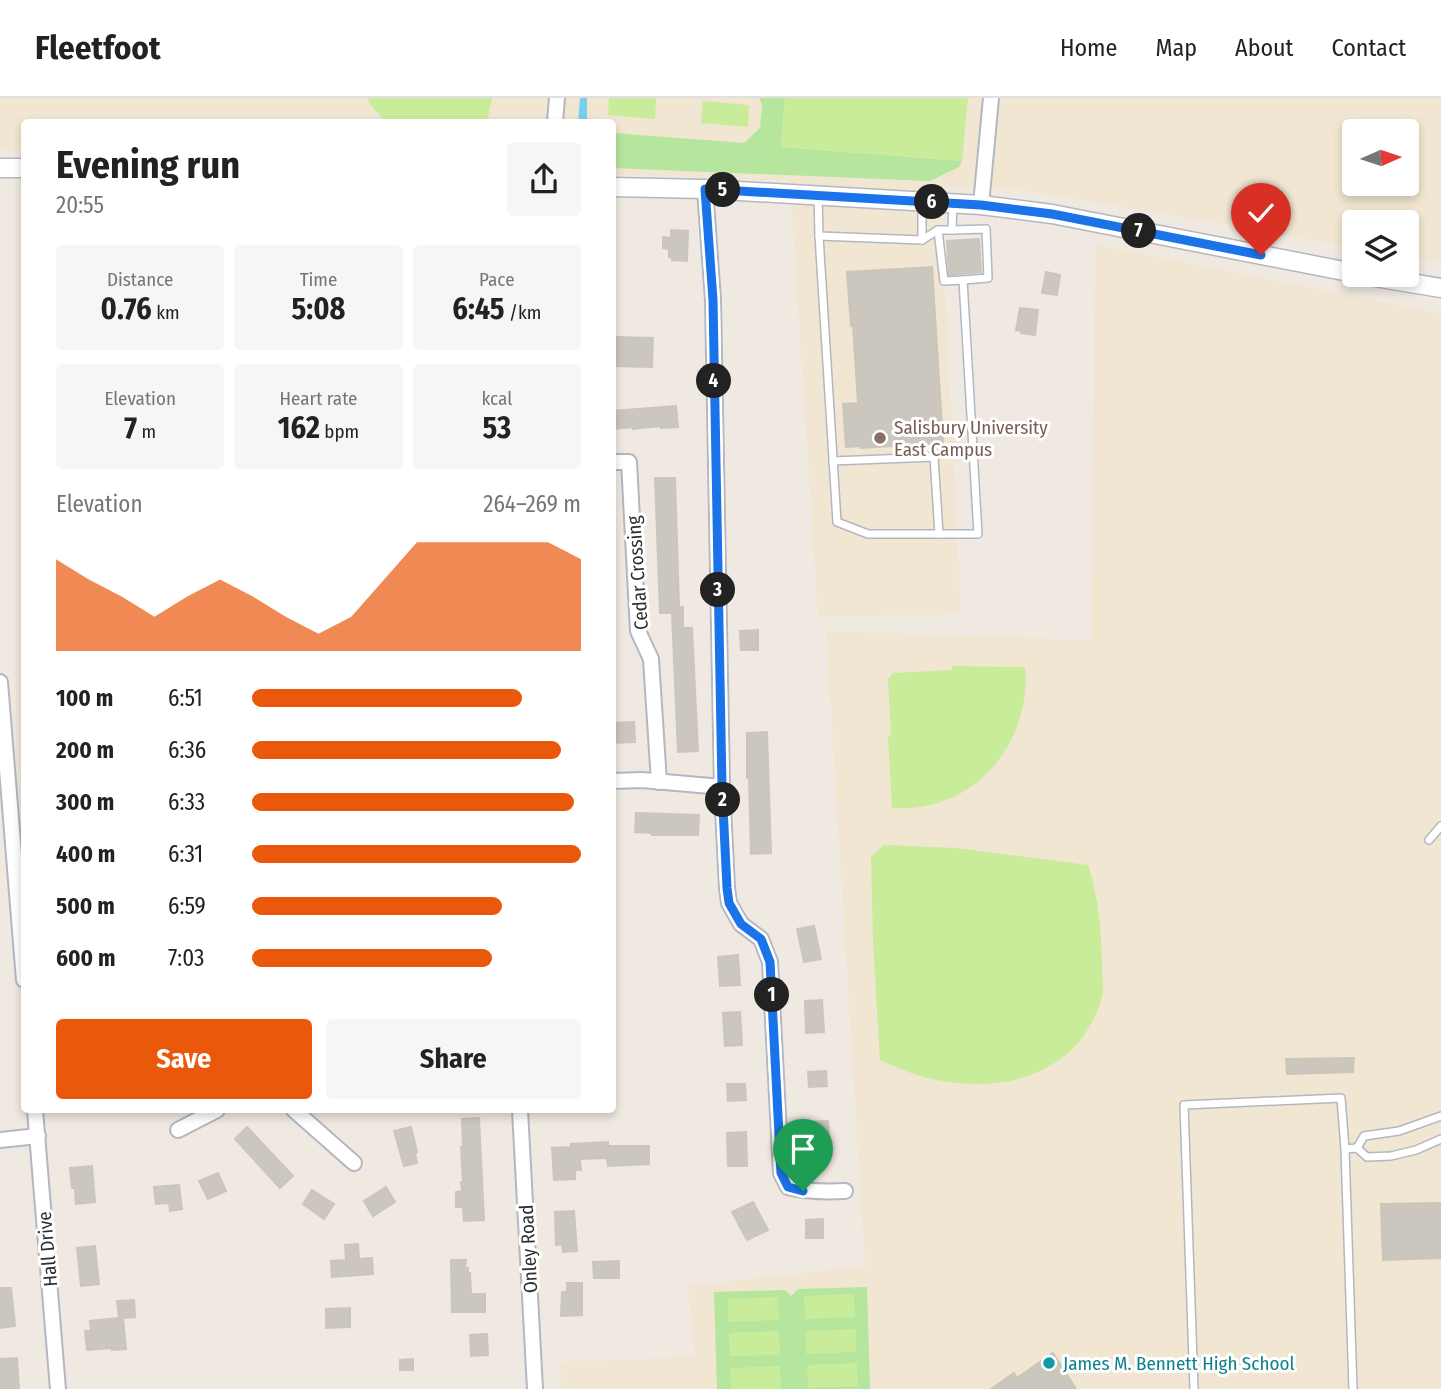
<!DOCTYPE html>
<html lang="en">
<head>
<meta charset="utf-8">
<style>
	:root { --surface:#fff; --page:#f6f6f6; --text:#222; --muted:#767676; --line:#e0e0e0; --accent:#ea580c }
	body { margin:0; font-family:"Fira Sans Condensed",sans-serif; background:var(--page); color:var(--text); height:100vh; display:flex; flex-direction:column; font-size:26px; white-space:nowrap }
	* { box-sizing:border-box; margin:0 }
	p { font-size:23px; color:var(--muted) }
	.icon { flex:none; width:38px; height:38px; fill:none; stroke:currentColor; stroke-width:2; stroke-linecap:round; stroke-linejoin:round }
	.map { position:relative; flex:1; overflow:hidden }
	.drawer { position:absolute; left:21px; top:21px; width:595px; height:994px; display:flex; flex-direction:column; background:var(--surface); border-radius:7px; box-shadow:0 4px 10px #0003 }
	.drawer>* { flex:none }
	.needle { width:46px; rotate:87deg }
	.tools { position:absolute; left:1342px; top:21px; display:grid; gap:14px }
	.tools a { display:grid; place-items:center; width:77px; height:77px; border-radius:7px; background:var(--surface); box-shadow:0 4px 10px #0003; font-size:35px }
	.pin { position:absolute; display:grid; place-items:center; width:60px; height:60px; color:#fff; margin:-72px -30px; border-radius:50% 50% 50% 0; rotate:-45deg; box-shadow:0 0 7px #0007 }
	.pin .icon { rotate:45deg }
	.km { position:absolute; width:35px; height:35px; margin:-18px; border-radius:50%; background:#222; color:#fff; font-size:19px; line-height:35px; text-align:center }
	.round { display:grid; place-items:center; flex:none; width:74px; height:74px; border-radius:7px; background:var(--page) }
	.head { display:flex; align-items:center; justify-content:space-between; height:119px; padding:0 35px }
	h1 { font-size:38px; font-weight:700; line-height:52px }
	.metrics { display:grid; grid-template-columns:repeat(3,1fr); gap:10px; height:119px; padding:7px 35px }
	.metrics div { display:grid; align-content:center; border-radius:7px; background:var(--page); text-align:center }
	.metrics b { font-size:30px; font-weight:700 }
	.metrics small { font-size:19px; font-weight:400 }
	.metrics p { font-size:19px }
	.chart { height:196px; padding:14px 35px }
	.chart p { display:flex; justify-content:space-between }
	.chart svg { width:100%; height:126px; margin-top:7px; fill:var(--accent); opacity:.7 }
	.action { display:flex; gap:14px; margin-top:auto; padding:14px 35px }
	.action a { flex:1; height:80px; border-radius:7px; background:var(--accent); color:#fff; font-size:28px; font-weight:700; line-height:80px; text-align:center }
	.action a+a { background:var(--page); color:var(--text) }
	ul { padding:0 35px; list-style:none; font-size:23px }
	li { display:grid; grid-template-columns:112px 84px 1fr; align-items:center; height:52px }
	li i { height:18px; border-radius:9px; background:var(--accent) }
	header { display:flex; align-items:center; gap:42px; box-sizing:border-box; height:98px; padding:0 35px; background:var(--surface); border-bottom:2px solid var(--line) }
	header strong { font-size:33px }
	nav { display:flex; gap:38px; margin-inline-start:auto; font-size:24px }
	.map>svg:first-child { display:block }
	.education { fill:#f0e6d1; fill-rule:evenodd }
	.green { fill:#b6e59e }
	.pitch { fill:#c9ec9a }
	.water { fill:#75cff0 }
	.building { fill:#cbc7bf; stroke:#cbc5ba; stroke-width:2 }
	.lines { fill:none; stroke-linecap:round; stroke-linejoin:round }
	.service-casing { stroke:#b4b7c1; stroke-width:10 }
	.minor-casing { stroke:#b4b7c1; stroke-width:18 }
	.tertiary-casing { stroke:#b4b7c1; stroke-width:21 }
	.service { stroke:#fff; stroke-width:7 }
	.minor { stroke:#fff; stroke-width:14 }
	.tertiary { stroke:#fff; stroke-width:18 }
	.route-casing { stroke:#fff; stroke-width:14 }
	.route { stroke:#1a73e8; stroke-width:9 }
	.education-dot { fill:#8d6e63; stroke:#fff; stroke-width:2.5 }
	.culture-dot { fill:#0f9aa8; stroke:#fff; stroke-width:2.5 }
	.labels { text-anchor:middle; stroke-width:6; stroke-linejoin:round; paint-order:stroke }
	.education-label { font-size:19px; fill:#785e54; stroke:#fff; text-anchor:start }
	.street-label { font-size:19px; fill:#2e2e2e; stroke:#fff }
	.culture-label { font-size:19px; fill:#0d838f; stroke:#fff; text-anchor:start }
</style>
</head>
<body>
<header>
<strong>Fleetfoot</strong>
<nav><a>Home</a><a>Map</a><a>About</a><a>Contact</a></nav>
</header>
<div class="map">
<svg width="1441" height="1291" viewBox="0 0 1441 1291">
	<rect width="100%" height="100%" fill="#efe9e1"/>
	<!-- education -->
	<g class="education">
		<path d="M 0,0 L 1441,0 L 1441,164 L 1407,159 L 1407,124 L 1354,124 L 1354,149 L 1077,101 L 1018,92 L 940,88 L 961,516 L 818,519 L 790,83 L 613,76 L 612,24 L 24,24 L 24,53 L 0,52 ZM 1354,33 L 1407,33 L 1407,86 L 1354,86 Z"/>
		<path d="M 1095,146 L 1441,216 L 1441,1291 L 562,1291 L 560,1264 L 695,1259 L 688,1188 L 865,1168 L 826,533 L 1092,542 Z"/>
	</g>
	<!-- green -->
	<g class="green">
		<path d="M 759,0 L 785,0 L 781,49 L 962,63 L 959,69 L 930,83 L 613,70 L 613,35 L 744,45 L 760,30 L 762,6 Z"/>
		<path d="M 867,1189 L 870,1291 L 717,1291 L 714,1194 L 785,1192 L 791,1198 L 798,1191 Z"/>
	</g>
	<!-- pitch -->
	<g class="pitch">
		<path d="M 367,0 L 492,0 L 487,24 L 386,24 L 374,11 Z"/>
		<path d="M 609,0 L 656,0 L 655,21 L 608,17 Z"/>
		<path d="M 785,0 L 968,0 L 962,63 L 781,49 Z"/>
		<path d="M 703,3 L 749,7 L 748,29 L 701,25 Z"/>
		<path d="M 952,568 L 1025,569 C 1032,647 972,716 892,710 L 888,638 L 891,637 L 888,581 L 893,575 L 952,572 Z"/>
		<path d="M 884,747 L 955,750 L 1088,767 C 1099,801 1101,831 1102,866 C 1102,877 1104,888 1102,898 C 1098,916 1087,936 1074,949 C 1036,989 975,992 924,979 C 909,975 894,968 880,962 L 873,844 L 871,759 Z"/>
		<path d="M 854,1196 L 855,1219 L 805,1221 L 804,1198 Z"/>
		<path d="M 778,1199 L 779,1222 L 728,1224 L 728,1201 Z"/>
		<path d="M 856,1231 L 856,1254 L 806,1256 L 806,1233 Z"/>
		<path d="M 779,1233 L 780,1257 L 730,1258 L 729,1235 Z"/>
		<path d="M 857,1265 L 858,1288 L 808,1290 L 807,1267 Z"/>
		<path d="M 780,1268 L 781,1291 L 731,1291 L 730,1270 Z"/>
	</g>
	<!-- water -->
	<path class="water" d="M 580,0 L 587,0 L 587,20 L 589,24 L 578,24 Z"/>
	<!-- building -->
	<g class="building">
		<path d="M 671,132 L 688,133 L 687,163 L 672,162 L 672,159 L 669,159 L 669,151 L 663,150 L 663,139 L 671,140 Z"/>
		<path d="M 979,141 L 981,174 L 949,177 L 947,143 Z"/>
		<path d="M 932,169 L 943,345 L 861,350 L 861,348 L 846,349 L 843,306 L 858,305 L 853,228 L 851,228 L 847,174 Z"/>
		<path d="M 1046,174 L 1060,177 L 1057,197 L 1042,195 Z"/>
		<path d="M 1020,210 L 1038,212 L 1035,237 L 1021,235 L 1021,233 L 1016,232 Z"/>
		<path d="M 612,239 L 653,240 L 652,269 L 612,268 Z"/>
		<path d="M 676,308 L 678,329 L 661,330 L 661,328 L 633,331 L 633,329 L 612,331 L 612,313 Z"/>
		<path d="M 655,380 L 675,380 L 679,509 L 683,509 L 683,530 L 692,530 L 698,653 L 678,654 L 672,515 L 660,515 Z"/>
		<path d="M 758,532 L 758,552 L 741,552 L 740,533 Z"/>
		<path d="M 634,624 L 635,644 L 612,645 L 612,625 Z"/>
		<path d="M 767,634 L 771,755 L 751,756 L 749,680 L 747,680 L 747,635 Z"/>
		<path d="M 636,715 L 699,717 L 698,737 L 652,737 L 652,735 L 635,734 Z"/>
		<path d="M 814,828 L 821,861 L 804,864 L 797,831 Z"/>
		<path d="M 738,857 L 740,887 L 720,888 L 718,859 Z"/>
		<path d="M 822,902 L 824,934 L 806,935 L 805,903 Z"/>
		<path d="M 740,914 L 742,947 L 725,948 L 723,915 Z"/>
		<path d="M 1354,960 L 1353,974 L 1287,976 L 1286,961 Z"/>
		<path d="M 826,973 L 827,988 L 809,989 L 808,974 Z"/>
		<path d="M 727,986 L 745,986 L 746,1002 L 728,1003 Z"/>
		<path d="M 479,1020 L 484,1122 L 464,1123 L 463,1109 L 456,1109 L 456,1094 L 462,1093 L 461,1084 L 463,1084 L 461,1049 L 463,1049 L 462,1021 Z"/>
		<path d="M 828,1023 L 830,1056 L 811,1057 L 808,1024 Z"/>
		<path d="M 247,1029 L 293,1078 L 280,1090 L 235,1041 Z"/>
		<path d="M 411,1029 L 417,1054 L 415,1055 L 417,1065 L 404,1068 L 394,1033 Z"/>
		<path d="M 746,1034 L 747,1068 L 728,1068 L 727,1035 Z"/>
		<path d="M 608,1044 L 608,1048 L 649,1048 L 649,1066 L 608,1068 L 607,1060 L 580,1061 L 581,1072 L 575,1072 L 575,1081 L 554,1082 L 552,1050 L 571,1049 L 571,1046 Z"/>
		<path d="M 92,1068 L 95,1104 L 76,1106 L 75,1090 L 72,1090 L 70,1070 Z"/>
		<path d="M 218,1075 L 226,1093 L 208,1101 L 199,1083 Z"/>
		<path d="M 179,1087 L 182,1111 L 170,1113 L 169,1105 L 156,1106 L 154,1089 Z"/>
		<path d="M 386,1089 L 395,1104 L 373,1118 L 364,1103 Z"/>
		<path d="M 312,1092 L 334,1106 L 324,1121 L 303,1106 Z"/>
		<path d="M 753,1104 L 768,1132 L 747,1142 L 732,1114 Z"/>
		<path d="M 1441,1105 L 1441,1160 L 1383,1162 L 1381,1106 Z"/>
		<path d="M 574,1113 L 577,1153 L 563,1154 L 562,1146 L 556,1147 L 555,1114 Z"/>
		<path d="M 823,1121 L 823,1140 L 806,1140 L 806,1122 Z"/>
		<path d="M 358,1146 L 359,1161 L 372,1160 L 373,1176 L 332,1179 L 331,1163 L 346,1162 L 345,1147 Z"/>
		<path d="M 95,1148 L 99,1186 L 81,1188 L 77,1150 Z"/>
		<path d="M 451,1162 L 466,1162 L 465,1170 L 468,1170 L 468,1175 L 470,1175 L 471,1196 L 485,1196 L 485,1214 L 452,1214 Z"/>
		<path d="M 619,1163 L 619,1180 L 594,1180 L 593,1164 Z"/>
		<path d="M 567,1185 L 582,1185 L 582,1217 L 561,1218 L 562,1194 L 567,1194 Z"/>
		<path d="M 0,1190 L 11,1190 L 15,1228 L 0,1230 Z"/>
		<path d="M 134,1202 L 135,1219 L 123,1220 L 126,1251 L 112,1252 L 112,1250 L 87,1252 L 85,1233 L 91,1233 L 90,1223 L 119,1220 L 117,1203 Z"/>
		<path d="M 350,1210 L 350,1229 L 326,1230 L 326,1211 Z"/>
		<path d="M 487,1236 L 488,1257 L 471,1258 L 470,1237 Z"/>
		<path d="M 1053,1255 L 1076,1291 L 991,1291 L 1014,1275 L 1017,1280 Z"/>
		<path d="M 17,1260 L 19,1291 L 0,1291 L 0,1261 Z"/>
		<path d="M 413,1261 L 413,1272 L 400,1272 L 400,1262 Z"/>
	</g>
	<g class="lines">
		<defs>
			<g id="service">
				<path d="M 818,97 L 819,138 L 837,424 L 868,436 L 978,436 L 963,182 L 944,183 L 938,132"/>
				<path d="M 952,132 L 986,131 L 988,180 L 963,182"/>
				<path d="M 819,138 L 922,142 L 922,104"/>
				<path d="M 922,142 L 938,132 L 952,132 L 953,106"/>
				<path d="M 833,363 L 934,359 L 939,436"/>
				<path d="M 1429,742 L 1441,728"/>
				<path d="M 1357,1050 L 1364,1038 L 1399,1033 L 1441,1018"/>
				<path d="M 1345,1051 L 1357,1050 L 1367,1059 L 1391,1058 L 1416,1052 L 1441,1041"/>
				<path d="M 1194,1291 L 1184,1007 L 1341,1000 L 1345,1051 L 1353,1291"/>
			</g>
			<g id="minor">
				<path d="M 555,24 L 557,0"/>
				<path d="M 705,91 L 713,202 L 722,689"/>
				<path d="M 981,107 L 991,0"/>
				<path d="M 612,364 L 629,364 L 638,533 L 651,561 L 659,684"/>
				<path d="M 0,584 L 24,882"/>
				<path d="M 612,683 L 642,682 L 722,689 L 727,790 L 729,805 L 741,826 L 761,841 L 770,864 L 781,1075 L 788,1089 C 807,1094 825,1094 845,1093"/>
				<path d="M 35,1012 L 58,1291"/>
				<path d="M 294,1012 L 354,1065"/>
				<path d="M 520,1012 L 535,1291"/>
				<path d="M 178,1032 L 217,1012"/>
				<path d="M 0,1042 L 38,1038"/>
			</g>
			<g id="tertiary">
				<path d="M 0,70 L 24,70"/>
				<path d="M 612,89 L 705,91 L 981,107 L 1052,116 L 1354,175"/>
				<path d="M 1363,177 L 1441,190"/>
			</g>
		</defs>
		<!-- service casing -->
		<use href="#service" class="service-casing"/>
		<!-- minor casing -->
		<use href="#minor" class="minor-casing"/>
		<!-- tertiary casing -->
		<use href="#tertiary" class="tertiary-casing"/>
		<!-- service -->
		<use href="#service" class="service"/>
		<!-- minor -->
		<use href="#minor" class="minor"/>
		<!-- tertiary -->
		<use href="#tertiary" class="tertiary"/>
	</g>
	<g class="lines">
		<defs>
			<path id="route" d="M 803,1093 L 788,1089 L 781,1075 L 770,864 L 761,841 L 741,826 L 729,805 L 727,790 L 722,689 L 713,202 L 705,91 L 981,107 L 1052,116 L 1261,157"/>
		</defs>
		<!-- route casing -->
		<use href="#route" class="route-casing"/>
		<!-- route -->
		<use href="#route" class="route"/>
	</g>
	<!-- markers -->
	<circle class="education-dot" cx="880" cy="340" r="7"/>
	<circle class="culture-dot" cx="1049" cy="1265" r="7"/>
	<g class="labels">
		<!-- education labels -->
		<g class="education-label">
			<text x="894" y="336">Salisbury University<tspan x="894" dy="22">East Campus</tspan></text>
		</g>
		<!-- street labels -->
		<g class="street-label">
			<text transform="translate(637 475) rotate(-94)" y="7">Cedar Crossing</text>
			<text transform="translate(47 1151) rotate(-95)" y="7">Hall Drive</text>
			<text transform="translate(528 1151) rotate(-93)" y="7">Onley Road</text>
		</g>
		<!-- culture labels -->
		<g class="culture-label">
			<text x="1063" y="1272">James M. Bennett High School</text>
		</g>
	</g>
</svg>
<div class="tools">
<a><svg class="needle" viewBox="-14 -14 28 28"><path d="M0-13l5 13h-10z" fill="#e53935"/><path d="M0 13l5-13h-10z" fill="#767676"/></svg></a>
<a><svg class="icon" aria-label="layers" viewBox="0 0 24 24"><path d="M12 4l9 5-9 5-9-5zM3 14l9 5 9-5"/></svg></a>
</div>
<div class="pin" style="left:803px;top:1093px;background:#1e9e55"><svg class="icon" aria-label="arrive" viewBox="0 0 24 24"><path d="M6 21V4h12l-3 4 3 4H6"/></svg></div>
<div class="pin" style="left:1261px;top:157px;background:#d93025"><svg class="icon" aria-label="check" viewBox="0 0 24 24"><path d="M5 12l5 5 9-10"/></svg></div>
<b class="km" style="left:772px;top:897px">1</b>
<b class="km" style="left:723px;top:702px">2</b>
<b class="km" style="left:718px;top:492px">3</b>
<b class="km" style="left:714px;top:283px">4</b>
<b class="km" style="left:723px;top:92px">5</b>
<b class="km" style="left:932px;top:104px">6</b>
<b class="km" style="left:1139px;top:133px">7</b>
<section class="drawer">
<div class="head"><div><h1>Evening run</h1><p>20:55</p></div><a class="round"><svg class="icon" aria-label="share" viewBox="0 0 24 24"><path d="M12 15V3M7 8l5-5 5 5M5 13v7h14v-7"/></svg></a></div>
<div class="metrics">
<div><p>Distance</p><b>0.76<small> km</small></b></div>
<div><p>Time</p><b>5:08</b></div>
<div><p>Pace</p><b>6:45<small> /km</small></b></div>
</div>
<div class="metrics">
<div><p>Elevation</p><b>7<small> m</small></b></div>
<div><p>Heart rate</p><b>162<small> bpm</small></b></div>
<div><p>kcal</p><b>53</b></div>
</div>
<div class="chart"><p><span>Elevation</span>264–269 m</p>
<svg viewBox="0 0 160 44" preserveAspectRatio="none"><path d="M0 44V12L10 19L20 25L30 32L40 25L50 19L60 25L70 32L80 38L90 32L100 19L110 6L120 6L130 6L140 6L150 6L160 12V44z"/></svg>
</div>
<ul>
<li><b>100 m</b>6:51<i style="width:82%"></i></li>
<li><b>200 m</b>6:36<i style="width:94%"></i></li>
<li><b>300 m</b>6:33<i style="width:98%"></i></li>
<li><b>400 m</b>6:31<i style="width:100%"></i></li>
<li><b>500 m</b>6:59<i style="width:76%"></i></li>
<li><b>600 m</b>7:03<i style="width:73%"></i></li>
</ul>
<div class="action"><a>Save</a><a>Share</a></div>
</section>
</div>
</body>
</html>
